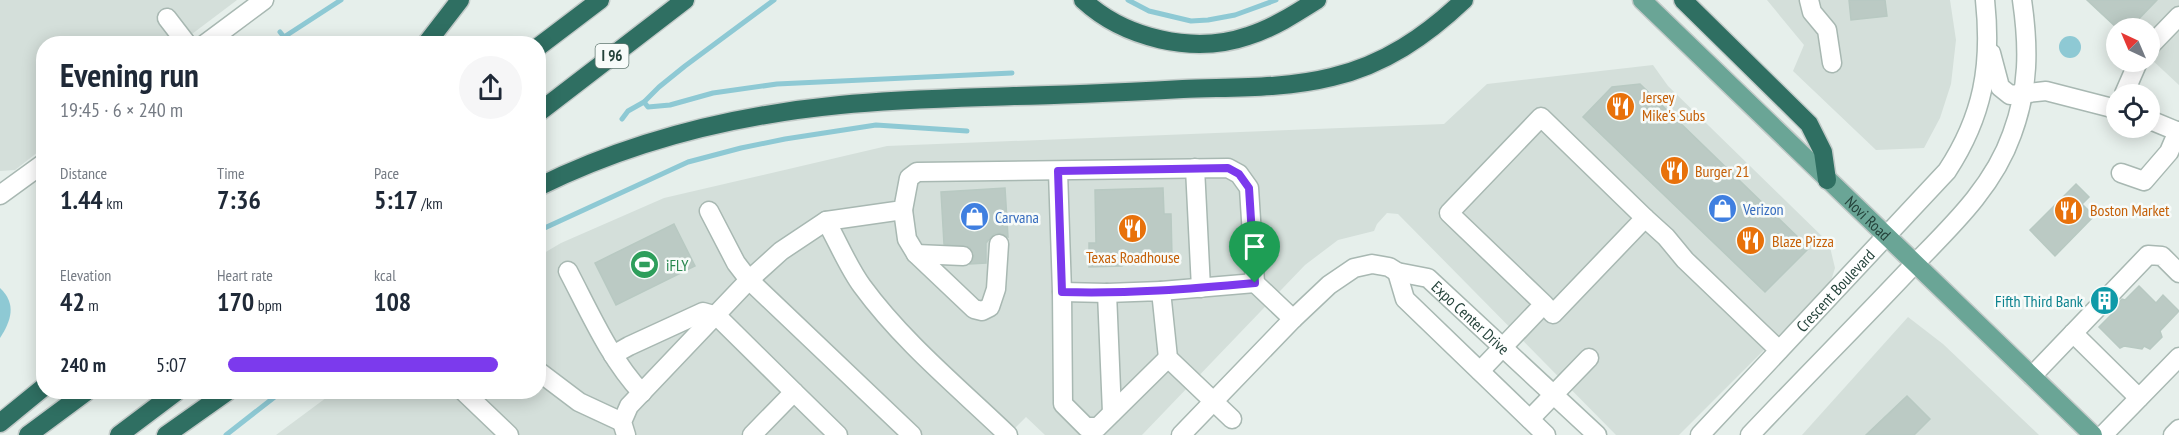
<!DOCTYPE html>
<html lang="en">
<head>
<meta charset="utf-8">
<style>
	:root { --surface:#fff; --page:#f6f6f7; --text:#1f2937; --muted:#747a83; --accent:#7c3aed }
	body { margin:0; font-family:"PT Sans Narrow",sans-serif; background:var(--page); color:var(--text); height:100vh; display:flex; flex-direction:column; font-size:22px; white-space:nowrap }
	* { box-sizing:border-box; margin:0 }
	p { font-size:20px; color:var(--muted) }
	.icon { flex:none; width:33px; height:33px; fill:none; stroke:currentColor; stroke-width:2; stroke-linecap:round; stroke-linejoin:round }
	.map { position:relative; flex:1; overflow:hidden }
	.panel { position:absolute; left:36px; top:36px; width:510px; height:363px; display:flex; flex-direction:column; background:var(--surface); border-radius:24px; box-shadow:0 3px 15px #0003 }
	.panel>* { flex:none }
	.needle { width:39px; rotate:316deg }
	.controls { position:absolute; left:2106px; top:18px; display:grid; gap:12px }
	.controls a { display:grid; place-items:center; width:54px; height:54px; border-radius:50%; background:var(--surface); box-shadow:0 3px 15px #0003; font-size:30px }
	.pin { position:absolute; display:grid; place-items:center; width:51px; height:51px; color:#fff; margin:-62px -26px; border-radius:50% 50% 50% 0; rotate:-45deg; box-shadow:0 0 6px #0007 }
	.pin .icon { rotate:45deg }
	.round { display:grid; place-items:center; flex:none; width:63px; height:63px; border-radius:32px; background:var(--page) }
	.summary { display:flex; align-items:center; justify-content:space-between; height:102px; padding:0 24px }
	h1 { font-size:33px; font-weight:600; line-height:45px }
	.stats { display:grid; grid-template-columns:repeat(3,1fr); gap:9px; height:102px; padding:6px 24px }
	.stats div { display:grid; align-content:center }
	.stats b { font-size:26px; font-weight:600 }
	.stats small { font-size:16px; font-weight:400 }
	.stats p { font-size:16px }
	ul { padding:0 24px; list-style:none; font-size:20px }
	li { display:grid; grid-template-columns:96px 72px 1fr; align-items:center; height:45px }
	li i { height:15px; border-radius:8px; background:var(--accent) }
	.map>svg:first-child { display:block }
	.built { fill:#d4dfda }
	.water { fill:#8ec9d4 }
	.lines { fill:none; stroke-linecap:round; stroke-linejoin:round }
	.stream { stroke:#8ec9d4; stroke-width:5 }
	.building { fill:#bbcac4; stroke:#b8c9c2; stroke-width:1.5 }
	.minor-casing { stroke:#a8b8b2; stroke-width:21 }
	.major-casing { stroke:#c2cac8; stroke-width:21 }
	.highway-casing { stroke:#c2cac8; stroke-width:21 }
	.minor { stroke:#fff; stroke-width:18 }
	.major { stroke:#6aa596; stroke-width:18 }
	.highway { stroke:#2f6f62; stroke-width:18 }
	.route-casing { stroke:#fff; stroke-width:12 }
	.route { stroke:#7c3aed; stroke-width:8 }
	.labels { text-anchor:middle; stroke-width:5; stroke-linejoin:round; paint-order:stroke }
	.shield { fill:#f7fbf9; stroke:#637a73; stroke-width:1.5 }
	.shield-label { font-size:15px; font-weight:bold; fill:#24423a }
	.food-label { font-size:16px; fill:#c56008; stroke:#f7fbf9; text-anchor:start }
	.shop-label { font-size:16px; fill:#366cbe; stroke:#f7fbf9; text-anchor:start }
	.street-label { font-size:16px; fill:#24423a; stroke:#f7fbf9 }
	.leisure-label { font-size:16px; fill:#27864d; stroke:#f7fbf9; text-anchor:start }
	.culture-label { font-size:16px; fill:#0d838f; stroke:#f7fbf9; text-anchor:end }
</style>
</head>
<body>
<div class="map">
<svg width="2179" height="435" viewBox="0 0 2179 435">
	<rect width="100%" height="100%" fill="#e6efeb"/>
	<!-- built -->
	<g class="built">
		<path d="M 0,0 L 237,0 L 180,43 L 44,44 L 43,148 L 15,170 L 0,171 Z"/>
		<path d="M 1767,0 L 1950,0 L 1956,40 L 1951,84 L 1940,118 L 1924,148 L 1876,150 L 1793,71 L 1804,45 Z"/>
		<path d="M 2088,0 L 2179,0 L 2179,85 L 2150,58 L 2150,28 L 2119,28 Z"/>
		<path d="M 1653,65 L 1668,86 L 1829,243 L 1835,268 L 1830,284 L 1679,435 L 1616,435 L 1398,214 L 1387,213 L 1377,224 L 1374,231 L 1338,240 L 1305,265 L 1142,435 L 1045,435 L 1026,417 L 1008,435 L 276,435 L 334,392 L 538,392 L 539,256 L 561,243 L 664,198 L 887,146 L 1444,124 L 1487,84 Z"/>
		<path d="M 1908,317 L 1943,344 L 2039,435 L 1802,435 Z"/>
	</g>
	<!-- water -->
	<g class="water">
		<circle cx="2070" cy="47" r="11"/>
		<path d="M 0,288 C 17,304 11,321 0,338 Z"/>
	</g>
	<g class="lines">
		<!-- stream -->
		<g class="stream">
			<path d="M 1128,0 L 1149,11 L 1191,21 L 1208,20 L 1235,15 L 1276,0"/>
			<path d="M 280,32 L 284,37 L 341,0"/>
			<path d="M 644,102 L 648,107 L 670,105 L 713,93 L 777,84 L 1012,73"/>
			<path d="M 622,119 L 628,111 L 644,102 L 659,87 L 685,66 L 774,0"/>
			<path d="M 538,231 L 688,162 L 741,148 L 785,139 L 876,125 L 967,131"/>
			<path d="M 226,435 L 281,392"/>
		</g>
	</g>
	<!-- building -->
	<g class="building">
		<path d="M 1849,0 L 1885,0 L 1887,16 L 1851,20 Z"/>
		<path d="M 2087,0 L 2157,0 L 2130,28 L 2117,28 Z"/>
		<path d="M 1640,84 L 1809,248 L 1765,292 L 1583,117 L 1612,87 Z"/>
		<path d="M 2076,184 L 2089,197 L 2082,204 L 2094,216 L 2055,256 L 2030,230 Z"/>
		<path d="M 1005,188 L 1008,237 L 1000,233 L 994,234 L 986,243 L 986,263 L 970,264 L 974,256 L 969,247 L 944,244 L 941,192 Z"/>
		<path d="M 1163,188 L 1164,214 L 1171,214 L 1172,257 L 1121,258 L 1122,266 L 1089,267 L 1089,243 L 1096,243 L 1095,190 Z"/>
		<path d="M 674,224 L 695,266 L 616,305 L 595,263 Z"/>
		<path d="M 2139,286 L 2156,303 L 2163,295 L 2179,311 L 2160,331 L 2162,337 L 2150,349 L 2144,346 L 2142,349 L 2124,346 L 2120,348 L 2099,327 L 2114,312 L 2110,311 L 2122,299 L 2125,300 Z"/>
		<path d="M 1907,396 L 1930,419 L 1914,435 L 1866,435 Z"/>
	</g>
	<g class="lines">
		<defs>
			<g id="minor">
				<path d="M 1809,0 L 1812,12 L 1827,30 L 1832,63"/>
				<path d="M 167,18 L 187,44"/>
				<path d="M 205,44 L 264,0"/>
				<path d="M 2150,46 L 2179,16"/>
				<path d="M 1991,53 L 2000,87 L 2010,95 L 2046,91 L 2116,109"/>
				<path d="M 2124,94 L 2138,62"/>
				<path d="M 2150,120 L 2179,132"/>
				<path d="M 1195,168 L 1201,288"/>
				<path d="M 1058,171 L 1062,292 L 1063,404 L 1086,427 L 1098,427 L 1168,358"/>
				<path d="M 2121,173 L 2144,181 L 2169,152 L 2178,131"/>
				<path d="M 0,195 L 44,163"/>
				<path d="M 903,210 L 907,239 L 916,254 L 974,309 L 982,311 L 990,307 L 996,289 L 999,244"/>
				<path d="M 709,211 L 736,263 L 749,280 L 912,435"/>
				<path d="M 1645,218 L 1666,237 L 1685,260 L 1779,350"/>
				<path d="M 826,221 C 838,242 848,267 862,286 C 903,342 958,387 1008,435"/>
				<path d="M 916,254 L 963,256"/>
				<path d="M 568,271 C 590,313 610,359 642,393"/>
				<path d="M 1397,272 L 1405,299 L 1546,435"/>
				<path d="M 1161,291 L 1255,283"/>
				<path d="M 1062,292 L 1107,293 L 1161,291 L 1168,358 L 1232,419"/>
				<path d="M 1107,293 L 1112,413"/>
				<path d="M 2073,333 L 2139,398"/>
				<path d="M 613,355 L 629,346 L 703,312 L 717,316 L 794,392"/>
				<path d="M 538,371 L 579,402 L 622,422"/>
				<path d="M 1480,371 L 1544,304 L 1553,314 L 1645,218 L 1541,117 L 1449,213 L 1544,304"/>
				<path d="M 2032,376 L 2148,255 L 2162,256 L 2179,273"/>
				<path d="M 464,392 L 509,435"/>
				<path d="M 1530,419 L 1589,358"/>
				<path d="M 626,435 L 622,422 L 629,406 L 749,280 L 781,251 L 826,221 L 903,210 L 909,178 L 917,172 L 1228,168 L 1239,174 L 1249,188 L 1255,283 L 1293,319"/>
				<path d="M 752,435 L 794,392 L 838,435"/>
				<path id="s1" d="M 1181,435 L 1293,319 L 1329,285 L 1354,268 L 1372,264 L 1389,267 L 1397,272 L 1428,278 L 1597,435"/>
				<path id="s2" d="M 1700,435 L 1947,171 C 1983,116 1992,66 1985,0"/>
				<path d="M 1750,435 C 1801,381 1854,328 1905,274 C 1945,232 1992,191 2012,134 C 2029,88 2029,48 2022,0"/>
				<path d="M 2103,435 L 2179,357"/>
				<path d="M 2173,435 L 2179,429"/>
			</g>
			<g id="major">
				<path id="s3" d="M 1642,0 L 2093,435"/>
			</g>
			<g id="highway">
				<path d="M 1083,0 C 1124,38 1193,55 1248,36 C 1273,28 1295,14 1317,0"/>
				<path d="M 1683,0 L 1809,124 L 1823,152 L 1827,180"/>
				<path d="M 426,44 L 460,0"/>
				<path d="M 538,47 L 600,0"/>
				<path d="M 538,113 L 685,0"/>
				<path d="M 538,187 C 631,141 737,115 840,105 C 898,99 956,98 1014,96 C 1070,95 1127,92 1183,89 C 1232,87 1284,89 1332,77 C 1384,65 1426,36 1464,0"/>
				<path d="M 0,423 L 44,387"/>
				<path d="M 28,435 L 86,392"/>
				<path d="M 119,435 L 176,392"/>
				<path d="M 166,435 L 227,392"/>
			</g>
		</defs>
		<!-- minor casing -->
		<use href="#minor" class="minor-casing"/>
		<!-- major casing -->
		<use href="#major" class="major-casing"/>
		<!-- highway casing -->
		<use href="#highway" class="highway-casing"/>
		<!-- minor -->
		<use href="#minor" class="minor"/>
		<!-- major -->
		<use href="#major" class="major"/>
		<!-- highway -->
		<use href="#highway" class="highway"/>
	</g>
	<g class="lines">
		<defs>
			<path id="route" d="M 1228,168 L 1239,174 L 1249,188 L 1255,283 C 1191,289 1127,294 1062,292 L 1058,171 Z"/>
		</defs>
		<!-- route casing -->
		<use href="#route" class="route-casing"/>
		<!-- route -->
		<use href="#route" class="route"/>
	</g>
	<!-- icons -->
	<defs>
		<symbol id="restaurant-disc" viewBox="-11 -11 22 22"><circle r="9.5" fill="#e8710a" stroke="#f7fbf9"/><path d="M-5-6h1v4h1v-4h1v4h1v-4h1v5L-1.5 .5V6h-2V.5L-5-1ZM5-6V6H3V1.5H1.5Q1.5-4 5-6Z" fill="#fff"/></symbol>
		<symbol id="shop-disc" viewBox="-11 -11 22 22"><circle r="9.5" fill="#3f7fe0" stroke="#f7fbf9"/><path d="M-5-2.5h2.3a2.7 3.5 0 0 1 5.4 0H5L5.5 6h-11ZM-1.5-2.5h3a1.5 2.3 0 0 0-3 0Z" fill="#fff"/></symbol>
		<symbol id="stadium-disc" viewBox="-11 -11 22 22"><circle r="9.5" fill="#2e9e5b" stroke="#f7fbf9"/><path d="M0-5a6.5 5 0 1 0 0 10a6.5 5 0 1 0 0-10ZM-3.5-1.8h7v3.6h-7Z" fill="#fff"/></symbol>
		<symbol id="building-disc" viewBox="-11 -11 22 22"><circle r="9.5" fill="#0f9aa8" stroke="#f7fbf9"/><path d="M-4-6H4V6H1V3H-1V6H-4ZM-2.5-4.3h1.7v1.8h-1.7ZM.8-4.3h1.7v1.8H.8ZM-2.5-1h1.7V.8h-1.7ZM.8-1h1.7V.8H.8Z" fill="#fff"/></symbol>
	</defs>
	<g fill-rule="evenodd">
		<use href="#restaurant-disc" x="1604" y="90" width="33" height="33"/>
		<use href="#restaurant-disc" x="1658" y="154" width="33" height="33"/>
		<use href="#shop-disc" x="1706" y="192" width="33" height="33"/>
		<use href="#restaurant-disc" x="2052" y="194" width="33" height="33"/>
		<use href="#shop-disc" x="958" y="200" width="33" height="33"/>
		<use href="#restaurant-disc" x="1116" y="212" width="33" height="33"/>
		<use href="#restaurant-disc" x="1734" y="224" width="33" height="33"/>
		<use href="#stadium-disc" x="628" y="248" width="33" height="33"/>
		<use href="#building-disc" x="2088" y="284" width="33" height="33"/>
	</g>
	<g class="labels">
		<!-- shield labels -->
		<rect class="shield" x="595.5" y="44" width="33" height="24" rx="4.5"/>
		<g class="shield-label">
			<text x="612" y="61">I 96</text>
		</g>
		<!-- food labels -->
		<g class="food-label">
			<text x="1642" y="103">Jersey<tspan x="1642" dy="18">Mike's Subs</tspan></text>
			<text x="1695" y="177">Burger 21</text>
			<text x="2090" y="216">Boston Market</text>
			<text x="1772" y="247">Blaze Pizza</text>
			<text x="1133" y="263" text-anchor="middle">Texas Roadhouse</text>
		</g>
		<!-- shop labels -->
		<g class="shop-label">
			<text x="1743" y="215">Verizon</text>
			<text x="995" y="223">Carvana</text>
		</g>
		<!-- street labels -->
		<g class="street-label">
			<text dy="6" stroke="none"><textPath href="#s3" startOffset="314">Novi Road</textPath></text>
			<text dy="6" stroke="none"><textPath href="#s2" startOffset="198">Crescent Boulevard</textPath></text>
			<text dy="6" stroke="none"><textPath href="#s1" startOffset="376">Expo Center Drive</textPath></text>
		</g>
		<!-- leisure labels -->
		<g class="leisure-label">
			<text x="666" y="271">iFLY</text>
		</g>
		<!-- culture labels -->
		<g class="culture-label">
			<text x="2083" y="307">Fifth Third Bank</text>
		</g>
	</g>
</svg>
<div class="controls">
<a><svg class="needle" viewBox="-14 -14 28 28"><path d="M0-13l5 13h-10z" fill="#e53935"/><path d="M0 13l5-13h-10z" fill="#747a83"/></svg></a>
<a><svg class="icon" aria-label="locate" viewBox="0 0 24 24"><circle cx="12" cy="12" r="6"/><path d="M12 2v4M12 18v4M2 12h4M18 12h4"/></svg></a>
</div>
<div class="pin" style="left:1255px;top:283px;background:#1e9e55"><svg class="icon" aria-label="arrive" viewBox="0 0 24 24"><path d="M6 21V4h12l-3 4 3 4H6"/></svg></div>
<section class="panel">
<div class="summary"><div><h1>Evening run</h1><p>19:45 · 6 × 240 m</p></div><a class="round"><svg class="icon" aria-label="share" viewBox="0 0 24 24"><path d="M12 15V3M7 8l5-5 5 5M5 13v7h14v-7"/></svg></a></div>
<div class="stats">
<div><p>Distance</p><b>1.44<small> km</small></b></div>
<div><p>Time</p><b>7:36</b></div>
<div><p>Pace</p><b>5:17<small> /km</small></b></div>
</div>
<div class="stats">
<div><p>Elevation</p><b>42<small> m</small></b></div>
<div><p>Heart rate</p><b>170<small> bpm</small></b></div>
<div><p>kcal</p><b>108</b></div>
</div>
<ul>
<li><b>240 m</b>5:07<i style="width:92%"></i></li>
</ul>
</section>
</div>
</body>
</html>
